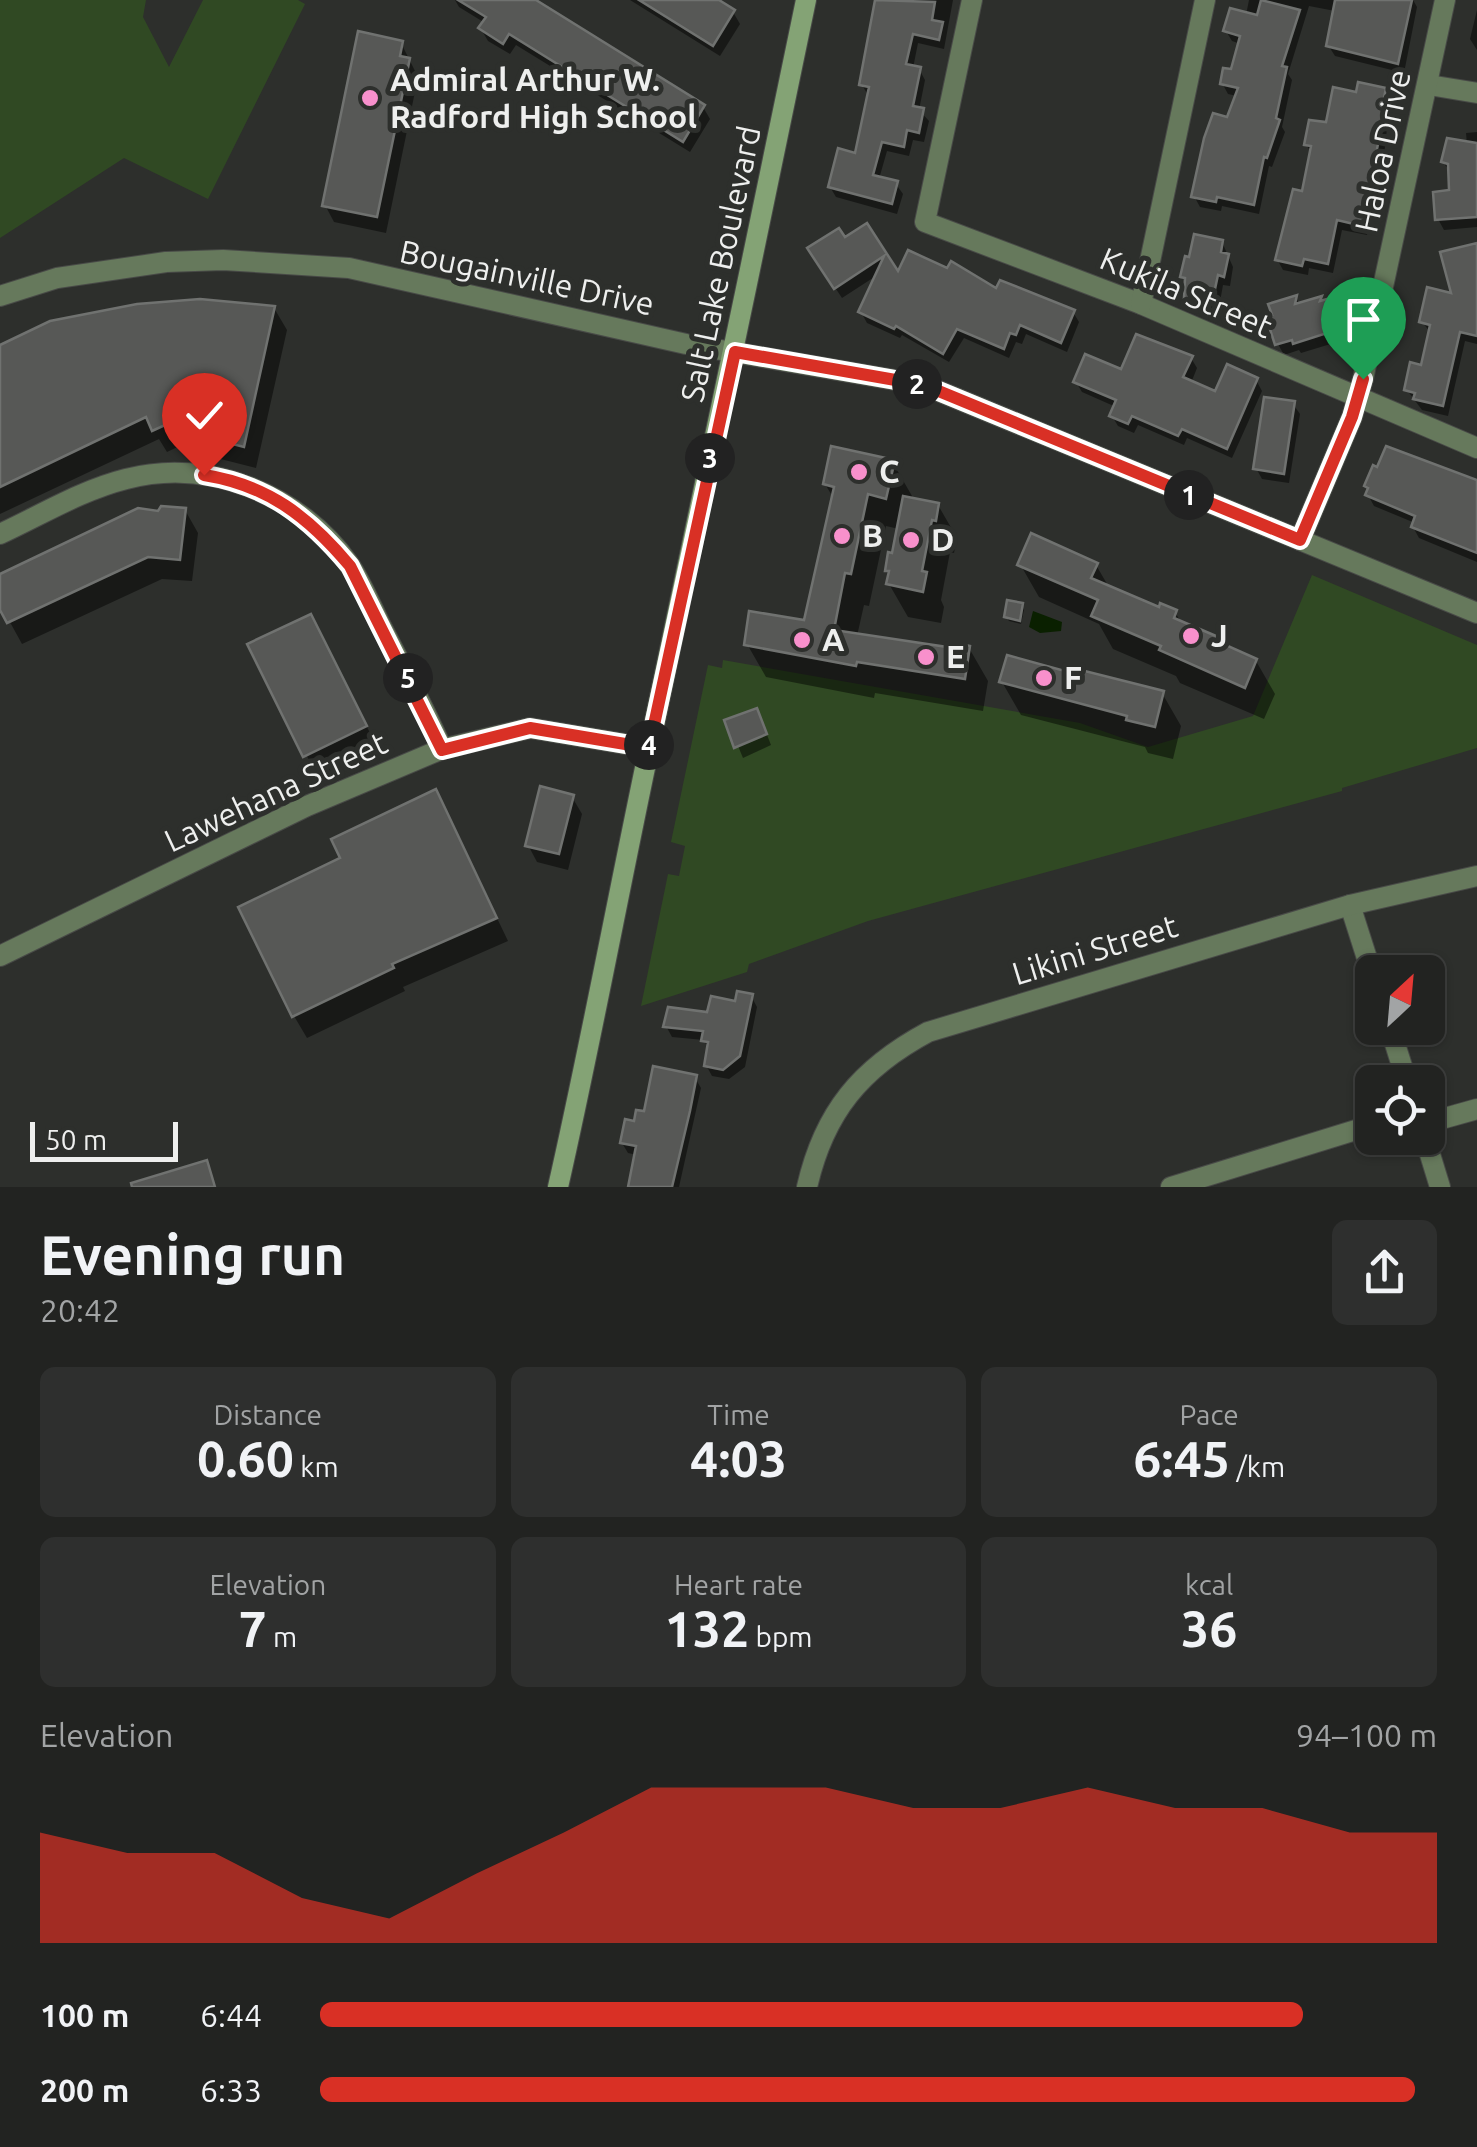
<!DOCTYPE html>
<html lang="en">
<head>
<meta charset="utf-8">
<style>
	:root { --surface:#222321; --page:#2e2f2e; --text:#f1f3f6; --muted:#a2a4a5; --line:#3f403f; --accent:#d93025 }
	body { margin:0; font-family:Ubuntu,sans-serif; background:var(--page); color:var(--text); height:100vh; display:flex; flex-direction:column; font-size:38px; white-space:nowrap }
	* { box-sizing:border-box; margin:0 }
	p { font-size:32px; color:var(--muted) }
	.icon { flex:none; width:55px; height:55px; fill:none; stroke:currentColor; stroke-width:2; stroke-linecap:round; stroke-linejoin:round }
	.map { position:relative; height:1187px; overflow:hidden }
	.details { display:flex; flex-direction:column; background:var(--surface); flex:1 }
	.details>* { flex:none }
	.needle { width:65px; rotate:26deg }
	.controls { position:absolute; left:1355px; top:955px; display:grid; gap:20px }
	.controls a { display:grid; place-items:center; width:90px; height:90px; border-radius:15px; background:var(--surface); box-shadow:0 2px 8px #0004,0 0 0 2px var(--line); font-size:50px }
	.scale { position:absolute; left:30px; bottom:25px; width:148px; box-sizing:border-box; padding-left:10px; border:5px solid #eeefee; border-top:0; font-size:28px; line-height:35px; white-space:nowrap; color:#eeefee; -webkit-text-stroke:8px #2d2f2c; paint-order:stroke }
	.pin { position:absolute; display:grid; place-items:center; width:85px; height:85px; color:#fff; margin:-102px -42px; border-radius:50% 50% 50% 0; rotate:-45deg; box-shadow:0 0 10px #0007 }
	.pin .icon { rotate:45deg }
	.km { position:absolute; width:50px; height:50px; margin:-25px; border-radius:50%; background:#222; color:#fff; font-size:28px; line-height:50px; text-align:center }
	.round { display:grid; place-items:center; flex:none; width:105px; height:105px; border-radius:15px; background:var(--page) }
	.head { display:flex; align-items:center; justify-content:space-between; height:170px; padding:0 40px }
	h1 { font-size:55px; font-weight:600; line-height:75px }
	.figures { display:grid; grid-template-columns:repeat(3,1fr); gap:15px; height:170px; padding:10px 40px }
	.figures div { display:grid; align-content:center; border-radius:15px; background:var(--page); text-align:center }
	.figures b { font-size:50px; font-weight:600 }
	.figures small { font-size:28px; font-weight:400 }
	.figures p { font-size:28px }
	.chart { height:280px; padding:20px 40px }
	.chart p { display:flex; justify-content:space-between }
	.chart svg { width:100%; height:180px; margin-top:10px; fill:var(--accent); opacity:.7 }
	ul { padding:0 40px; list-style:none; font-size:32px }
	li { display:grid; grid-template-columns:160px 120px 1fr; align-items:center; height:75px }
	li i { height:25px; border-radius:12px; background:var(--accent) }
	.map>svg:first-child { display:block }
	.green { fill:#304923 }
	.water { fill:#0a2000 }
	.shadow { fill:#0007 }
	.building { fill:#575856; stroke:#707270; stroke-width:2.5 }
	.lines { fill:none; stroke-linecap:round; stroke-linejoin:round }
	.minor-casing { stroke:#484a47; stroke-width:22 }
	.tertiary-casing { stroke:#484a47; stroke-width:22 }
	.secondary-casing { stroke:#484a47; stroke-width:22 }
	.minor { stroke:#66795c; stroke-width:20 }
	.tertiary { stroke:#66795c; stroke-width:20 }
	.secondary { stroke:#84a375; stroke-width:20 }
	.route-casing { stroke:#fff; stroke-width:20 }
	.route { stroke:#d93025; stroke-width:12 }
	.poi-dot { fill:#f890cc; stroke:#2d2f2c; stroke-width:4 }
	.labels { text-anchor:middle; stroke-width:10; stroke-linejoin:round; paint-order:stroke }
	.poi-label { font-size:32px; font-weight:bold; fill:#eeefee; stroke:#2d2f2c; text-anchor:start }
	.street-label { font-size:32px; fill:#eeefee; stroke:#2d2f2c }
</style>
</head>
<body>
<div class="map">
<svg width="1477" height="1187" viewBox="0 0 1477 1187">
	<rect width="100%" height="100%" fill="#2d2f2c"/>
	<!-- green -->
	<g class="green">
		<path d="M 0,0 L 146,0 L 143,17 L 169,67 L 203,0 L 298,0 L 305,4 L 208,199 L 124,158 L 0,238 Z"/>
		<path d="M 1312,575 L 1477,645 L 1477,748 L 1342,788 L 1342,791 L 868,921 L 749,964 L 747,972 L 641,1006 L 668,874 L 679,876 L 685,846 L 671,842 L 708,665 L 722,668 L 723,660 L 1080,723 L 1148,747 L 1253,716 Z"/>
	</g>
	<!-- water -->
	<path class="water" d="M 1033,611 L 1062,622 L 1061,631 L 1040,633 L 1029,627 Z"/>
	<!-- shadow -->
	<g class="shadow">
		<path d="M 455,0 L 531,0 L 703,107 L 710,119 L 690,152 L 516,45 L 510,54 L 488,41 L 481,29 L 485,23 L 459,7 Z"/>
		<path d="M 630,0 L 714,0 L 733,12 L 740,24 L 720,56 Z"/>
		<path d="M 878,0 L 953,0 L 944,49 L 918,43 L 913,68 L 919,69 L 925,80 L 919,110 L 929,121 L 924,142 L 913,140 L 909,156 L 887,151 L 879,179 L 896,184 L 903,194 L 897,214 L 836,197 L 830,187 L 857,156 L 868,95 L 862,85 Z"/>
		<path d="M 1249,0 L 1413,0 L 1417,7 L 1404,73 L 1335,56 L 1328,45 L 1335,11 L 1309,6 L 1288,74 L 1292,80 L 1282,127 L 1285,132 L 1272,167 L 1269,166 L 1259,214 L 1222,206 L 1221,211 L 1200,207 L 1194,196 L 1237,96 L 1228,94 L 1222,83 L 1232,72 L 1241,44 L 1232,41 L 1226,31 L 1246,15 Z"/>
		<path d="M 1477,10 L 1477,50 L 1470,39 Z"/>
		<path d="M 401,43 L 418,77 L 386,233 L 334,222 L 325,205 Z"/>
		<path d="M 1384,90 L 1390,101 L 1383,165 L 1367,235 L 1342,230 L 1333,273 L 1309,268 L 1308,275 L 1283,270 L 1277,259 L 1304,194 L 1312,154 L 1306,144 L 1359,94 Z"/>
		<path d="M 1477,132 L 1477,227 L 1444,230 L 1438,219 L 1452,192 L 1450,172 L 1443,162 L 1467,144 L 1466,133 Z"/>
		<path d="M 866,226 L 899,276 L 998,292 L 1073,312 L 1079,322 L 1067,352 L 1026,334 L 1022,344 L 1016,342 L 1009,358 L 964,338 L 949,362 L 902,335 L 900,338 L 867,323 L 861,312 L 879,274 L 842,298 L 816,259 Z"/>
		<path d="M 1222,242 L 1233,267 L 1230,286 L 1223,285 L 1218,313 L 1192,308 L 1186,297 L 1187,285 L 1183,277 L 1191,260 Z"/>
		<path d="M 1296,298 L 1300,305 L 1320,299 L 1323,303 L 1332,300 L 1347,339 L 1301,353 L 1299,350 L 1284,355 L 1278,344 Z"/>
		<path d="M 1477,301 L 1477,344 L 1465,341 L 1448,416 L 1422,410 L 1407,390 L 1423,368 L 1431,333 L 1422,322 Z"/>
		<path d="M 274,308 L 287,330 L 256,468 L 197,453 L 190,441 L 167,452 L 159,439 L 0,514 L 0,347 Z"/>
		<path d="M 1191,358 L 1197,368 L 1191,383 L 1216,394 L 1256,380 L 1262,391 L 1232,458 L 1187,438 L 1184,445 L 1138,425 L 1134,433 L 1118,426 L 1112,416 L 1116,407 L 1082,392 L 1076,382 Z"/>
		<path d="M 1293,404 L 1300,414 L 1289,483 L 1262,479 L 1256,468 Z"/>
		<path d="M 893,463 L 912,496 L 911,500 L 938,505 L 957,538 L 954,553 L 950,552 L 941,600 L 944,607 L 941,623 L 908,617 L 889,584 L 887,570 L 899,529 L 886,526 L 869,606 L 864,605 L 857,636 L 956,651 L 969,648 L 988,681 L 983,711 L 875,693 L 874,698 L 766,677 L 747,644 L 806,623 L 834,499 L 825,484 Z"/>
		<path d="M 1477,489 L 1477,562 L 1419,538 L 1413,527 L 1415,523 L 1374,506 L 1368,495 Z"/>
		<path d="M 185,510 L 198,533 L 192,581 L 162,579 L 22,644 L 0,604 L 0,577 L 159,514 Z"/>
		<path d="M 1020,564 L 1096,565 L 1110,589 L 1160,610 L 1175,612 L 1182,624 L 1221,640 L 1225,648 L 1256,661 L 1275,694 L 1264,719 L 1180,683 L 1176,676 L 1113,649 L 1099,624 L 1039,597 Z"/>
		<path d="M 1022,605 L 1024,610 L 1021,624 L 1009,621 L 1006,617 Z"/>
		<path d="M 323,639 L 378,749 L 318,778 L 251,645 Z"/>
		<path d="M 1074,676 L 1162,693 L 1181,726 L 1173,759 L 1148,753 L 1145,747 L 1021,715 L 1002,682 Z"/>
		<path d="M 728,722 L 762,722 L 771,745 L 743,758 Z"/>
		<path d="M 572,797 L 582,814 L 568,870 L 537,862 L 528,845 Z"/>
		<path d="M 447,814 L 508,941 L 403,987 L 405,991 L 307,1038 L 294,1016 Z"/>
		<path d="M 751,996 L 757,1007 L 745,1067 L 729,1079 L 712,1076 L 706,1065 L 709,1050 L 704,1040 L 672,1037 L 666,1026 L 709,1014 Z"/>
		<path d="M 695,1078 L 701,1088 L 679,1187 L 630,1187 L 637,1155 L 628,1153 L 622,1143 L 646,1114 Z"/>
	</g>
	<!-- building -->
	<g class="building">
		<path d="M 458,0 L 536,0 L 705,105 L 683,142 L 509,34 L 503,44 L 478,28 L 486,17 Z"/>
		<path d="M 639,0 L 719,0 L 735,10 L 713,46 Z"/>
		<path d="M 875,0 L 935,2 L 932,20 L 943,22 L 939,40 L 913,34 L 906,64 L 921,67 L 913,106 L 924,108 L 919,133 L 907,130 L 904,147 L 882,142 L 873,175 L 898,181 L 892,204 L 828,187 L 838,148 L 855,153 L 869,87 L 859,85 Z"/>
		<path d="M 1261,0 L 1300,10 L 1282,66 L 1287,67 L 1276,118 L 1280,120 L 1267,158 L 1264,157 L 1254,205 L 1217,197 L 1216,202 L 1191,197 L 1204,138 L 1213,113 L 1227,117 L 1238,88 L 1220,84 L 1223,68 L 1231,69 L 1240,36 L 1223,31 L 1230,8 L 1257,15 Z"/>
		<path d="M 1335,0 L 1412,0 L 1398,64 L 1326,46 Z"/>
		<path d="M 358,31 L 403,41 L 400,56 L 410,58 L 377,217 L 322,206 Z"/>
		<path d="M 1358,82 L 1386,88 L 1384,98 L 1387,98 L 1362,226 L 1337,220 L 1328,264 L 1304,259 L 1302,266 L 1275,260 L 1293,189 L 1302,191 L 1311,146 L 1304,145 L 1309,120 L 1326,122 L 1333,87 L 1356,92 Z"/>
		<path d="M 1447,138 L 1477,143 L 1477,217 L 1435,220 L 1433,192 L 1449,190 L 1448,164 L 1441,162 Z"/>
		<path d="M 867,223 L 898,271 L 908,250 L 947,268 L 951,261 L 996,288 L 1000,280 L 1075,310 L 1061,343 L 1020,325 L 1016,335 L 1010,333 L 1004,349 L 957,329 L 943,354 L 896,326 L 894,329 L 858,312 L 884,256 L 834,289 L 807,248 L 839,228 L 845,237 Z"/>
		<path d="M 1194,234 L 1223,240 L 1221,252 L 1229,254 L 1224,277 L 1218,275 L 1212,303 L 1184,298 L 1185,278 L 1180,277 L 1185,256 L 1189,257 Z"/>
		<path d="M 1477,243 L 1477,336 L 1460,332 L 1443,406 L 1413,399 L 1415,393 L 1404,390 L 1410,362 L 1421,365 L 1430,325 L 1419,322 L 1427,287 L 1451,293 L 1440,252 Z"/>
		<path d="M 1297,295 L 1295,304 L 1322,296 L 1320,301 L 1334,297 L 1343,328 L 1293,344 L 1292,340 L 1275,345 L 1266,317 L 1272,315 L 1268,304 Z"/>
		<path d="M 200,299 L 275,306 L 244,447 L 181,431 L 176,420 L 152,431 L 146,417 L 0,487 L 0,345 L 50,321 L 137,304 Z"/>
		<path d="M 1136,334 L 1193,356 L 1183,377 L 1215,391 L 1227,364 L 1258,378 L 1227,449 L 1182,429 L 1178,436 L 1132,416 L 1128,424 L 1109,416 L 1116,400 L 1073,382 L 1085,354 L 1121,369 Z"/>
		<path d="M 1264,397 L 1295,401 L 1284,474 L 1253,469 Z"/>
		<path d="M 831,446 L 895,460 L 886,499 L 868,494 L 851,574 L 845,573 L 834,630 L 954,648 L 955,643 L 970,646 L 965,679 L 857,662 L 856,666 L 744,645 L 749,611 L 804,620 L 834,487 L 823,484 Z"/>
		<path d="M 1386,446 L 1477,480 L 1477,553 L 1411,527 L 1415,516 L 1365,495 L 1368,488 L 1364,486 L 1373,465 L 1377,467 Z"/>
		<path d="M 903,496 L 939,503 L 936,521 L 932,520 L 922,571 L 927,572 L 923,592 L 886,584 L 889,571 L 885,571 L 888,552 L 892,553 Z"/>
		<path d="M 161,506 L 186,508 L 180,560 L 148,557 L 7,623 L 0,610 L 0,574 L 138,508 L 158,511 Z"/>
		<path d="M 1031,533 L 1098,563 L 1091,578 L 1159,607 L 1160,603 L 1177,610 L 1174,618 L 1223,639 L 1221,643 L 1257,659 L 1245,688 L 1159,650 L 1161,646 L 1091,616 L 1098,600 L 1017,565 Z"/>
		<path d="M 1007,600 L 1023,603 L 1020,621 L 1004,617 Z"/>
		<path d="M 311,614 L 367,726 L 303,757 L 247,644 Z"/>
		<path d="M 1007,655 L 1072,673 L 1073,668 L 1164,691 L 1155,727 L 1126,720 L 1127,716 L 999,682 Z"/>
		<path d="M 757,708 L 767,734 L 734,748 L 724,720 Z"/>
		<path d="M 540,786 L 574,795 L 559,854 L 525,846 Z"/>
		<path d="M 436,789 L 497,918 L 392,964 L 394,968 L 292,1017 L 238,907 L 340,858 L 331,839 Z"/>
		<path d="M 737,991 L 753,994 L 740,1056 L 723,1070 L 704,1066 L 708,1042 L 701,1041 L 703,1031 L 663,1027 L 668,1007 L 707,1012 L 711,996 L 735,1001 Z"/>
		<path d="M 653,1066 L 697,1075 L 690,1111 L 672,1187 L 628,1187 L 636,1146 L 620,1143 L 625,1119 L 634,1121 L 636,1110 L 644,1111 Z"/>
		<path d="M 207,1160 L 215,1187 L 132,1187 L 131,1183 Z"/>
	</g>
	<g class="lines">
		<defs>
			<g id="minor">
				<path d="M 972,0 L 925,222 L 1141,304 L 1477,448"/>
				<path d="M 1429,85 L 1477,93"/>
				<path d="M 1141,304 L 1205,0"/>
				<path d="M 0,534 C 41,515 82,490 126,479 C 210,457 300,495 349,564 C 362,583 371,606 381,626 C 402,667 424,707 442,749"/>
				<path d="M 1350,905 L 1372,974"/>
				<path d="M 0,956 L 307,806 L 442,749 L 530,728 L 649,748"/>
				<path d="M 1390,1028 L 1407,1082"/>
				<path d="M 1428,1114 L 1445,1118 L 1477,1109"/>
				<path d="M 1425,1138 L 1440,1187"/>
				<path d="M 807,1187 C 824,1112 861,1068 928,1032 L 1350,905 L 1477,876"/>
				<path d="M 1171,1187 L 1372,1125"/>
			</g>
			<g id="tertiary">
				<path d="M 0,296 L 57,278 L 166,262 L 223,260 L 349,268 L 686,344 L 924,385 L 1477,613"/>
				<path d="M 1300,540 L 1352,417 L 1363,379 L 1445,0"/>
			</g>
			<path id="secondary" d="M 558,1187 C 591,1042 618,895 649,749 C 701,499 755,250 806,0"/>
		</defs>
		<!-- minor casing -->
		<use href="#minor" class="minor-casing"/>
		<!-- tertiary casing -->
		<use href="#tertiary" class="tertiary-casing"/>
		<!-- secondary casing -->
		<use href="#secondary" class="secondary-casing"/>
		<!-- minor -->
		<use href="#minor" class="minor"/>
		<!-- tertiary -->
		<use href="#tertiary" class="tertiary"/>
		<!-- secondary -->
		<use href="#secondary" class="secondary"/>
	</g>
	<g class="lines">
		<defs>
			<path id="route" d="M 204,475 C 268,485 309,517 350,566 L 442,750 L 530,728 L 649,748 L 735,352 L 924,385 L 1300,540 L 1352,417 L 1363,379"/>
		</defs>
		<!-- route casing -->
		<use href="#route" class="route-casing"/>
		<!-- route -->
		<use href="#route" class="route"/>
	</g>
	<!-- markers -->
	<g class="poi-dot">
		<circle cx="370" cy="98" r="10"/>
		<circle cx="859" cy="472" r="10"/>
		<circle cx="842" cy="536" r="10"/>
		<circle cx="911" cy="540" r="10"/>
		<circle cx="1191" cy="636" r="10"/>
		<circle cx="802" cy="640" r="10"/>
		<circle cx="926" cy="657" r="10"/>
		<circle cx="1044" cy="678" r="10"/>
	</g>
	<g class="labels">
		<!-- poi labels -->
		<g class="poi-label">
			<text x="390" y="91">Admiral Arthur W.<tspan x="390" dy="37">Radford High School</tspan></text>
			<text x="879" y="483">C</text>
			<text x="862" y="547">B</text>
			<text x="931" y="551">D</text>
			<text x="1211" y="647">J</text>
			<text x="822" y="651">A</text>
			<text x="946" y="668">E</text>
			<text x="1064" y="689">F</text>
		</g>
		<!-- street labels -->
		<g class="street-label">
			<text transform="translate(1383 151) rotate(-78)" y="11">Haloa Drive</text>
			<text transform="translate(721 264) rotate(-78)" y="11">Salt Lake Boulevard</text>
			<text transform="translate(527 278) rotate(12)" y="11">Bougainville Drive</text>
			<text transform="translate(1186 293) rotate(23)" y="11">Kukila Street</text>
			<text transform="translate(276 792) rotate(-25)" y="11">Lawehana Street</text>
			<text transform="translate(1095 950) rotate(-17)" y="11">Likini Street</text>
		</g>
	</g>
</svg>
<div class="controls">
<a><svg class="needle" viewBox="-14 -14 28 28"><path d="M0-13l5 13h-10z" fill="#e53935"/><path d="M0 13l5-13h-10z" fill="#a2a4a5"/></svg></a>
<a><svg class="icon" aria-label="locate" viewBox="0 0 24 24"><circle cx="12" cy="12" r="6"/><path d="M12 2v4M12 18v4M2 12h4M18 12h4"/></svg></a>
</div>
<div class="scale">50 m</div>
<div class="pin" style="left:1363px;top:379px;background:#1e9e55"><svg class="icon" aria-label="arrive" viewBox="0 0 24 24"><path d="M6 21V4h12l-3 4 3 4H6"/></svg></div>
<div class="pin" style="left:204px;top:475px;background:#d93025"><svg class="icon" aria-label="check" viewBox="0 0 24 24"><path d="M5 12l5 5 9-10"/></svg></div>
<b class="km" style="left:1189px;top:495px">1</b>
<b class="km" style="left:917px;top:384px">2</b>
<b class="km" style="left:710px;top:458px">3</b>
<b class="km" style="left:649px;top:745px">4</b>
<b class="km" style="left:408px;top:678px">5</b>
</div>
<section class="details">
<div class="head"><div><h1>Evening run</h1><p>20:42</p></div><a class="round"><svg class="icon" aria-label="share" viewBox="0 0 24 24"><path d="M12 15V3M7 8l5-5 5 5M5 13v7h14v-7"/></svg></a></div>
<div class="figures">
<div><p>Distance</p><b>0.60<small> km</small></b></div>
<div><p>Time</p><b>4:03</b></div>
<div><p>Pace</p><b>6:45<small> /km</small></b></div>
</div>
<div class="figures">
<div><p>Elevation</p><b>7<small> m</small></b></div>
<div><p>Heart rate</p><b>132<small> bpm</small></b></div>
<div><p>kcal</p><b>36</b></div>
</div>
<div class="chart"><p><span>Elevation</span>94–100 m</p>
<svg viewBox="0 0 160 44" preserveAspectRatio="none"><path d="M0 44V17L10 22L20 22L30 33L40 38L50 27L60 17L70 6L80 6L90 6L100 11L110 11L120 6L130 11L140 11L150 17L160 17V44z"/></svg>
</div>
<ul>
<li><b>100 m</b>6:44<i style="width:88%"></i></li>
<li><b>200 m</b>6:33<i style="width:98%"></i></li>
</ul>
</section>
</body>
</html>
